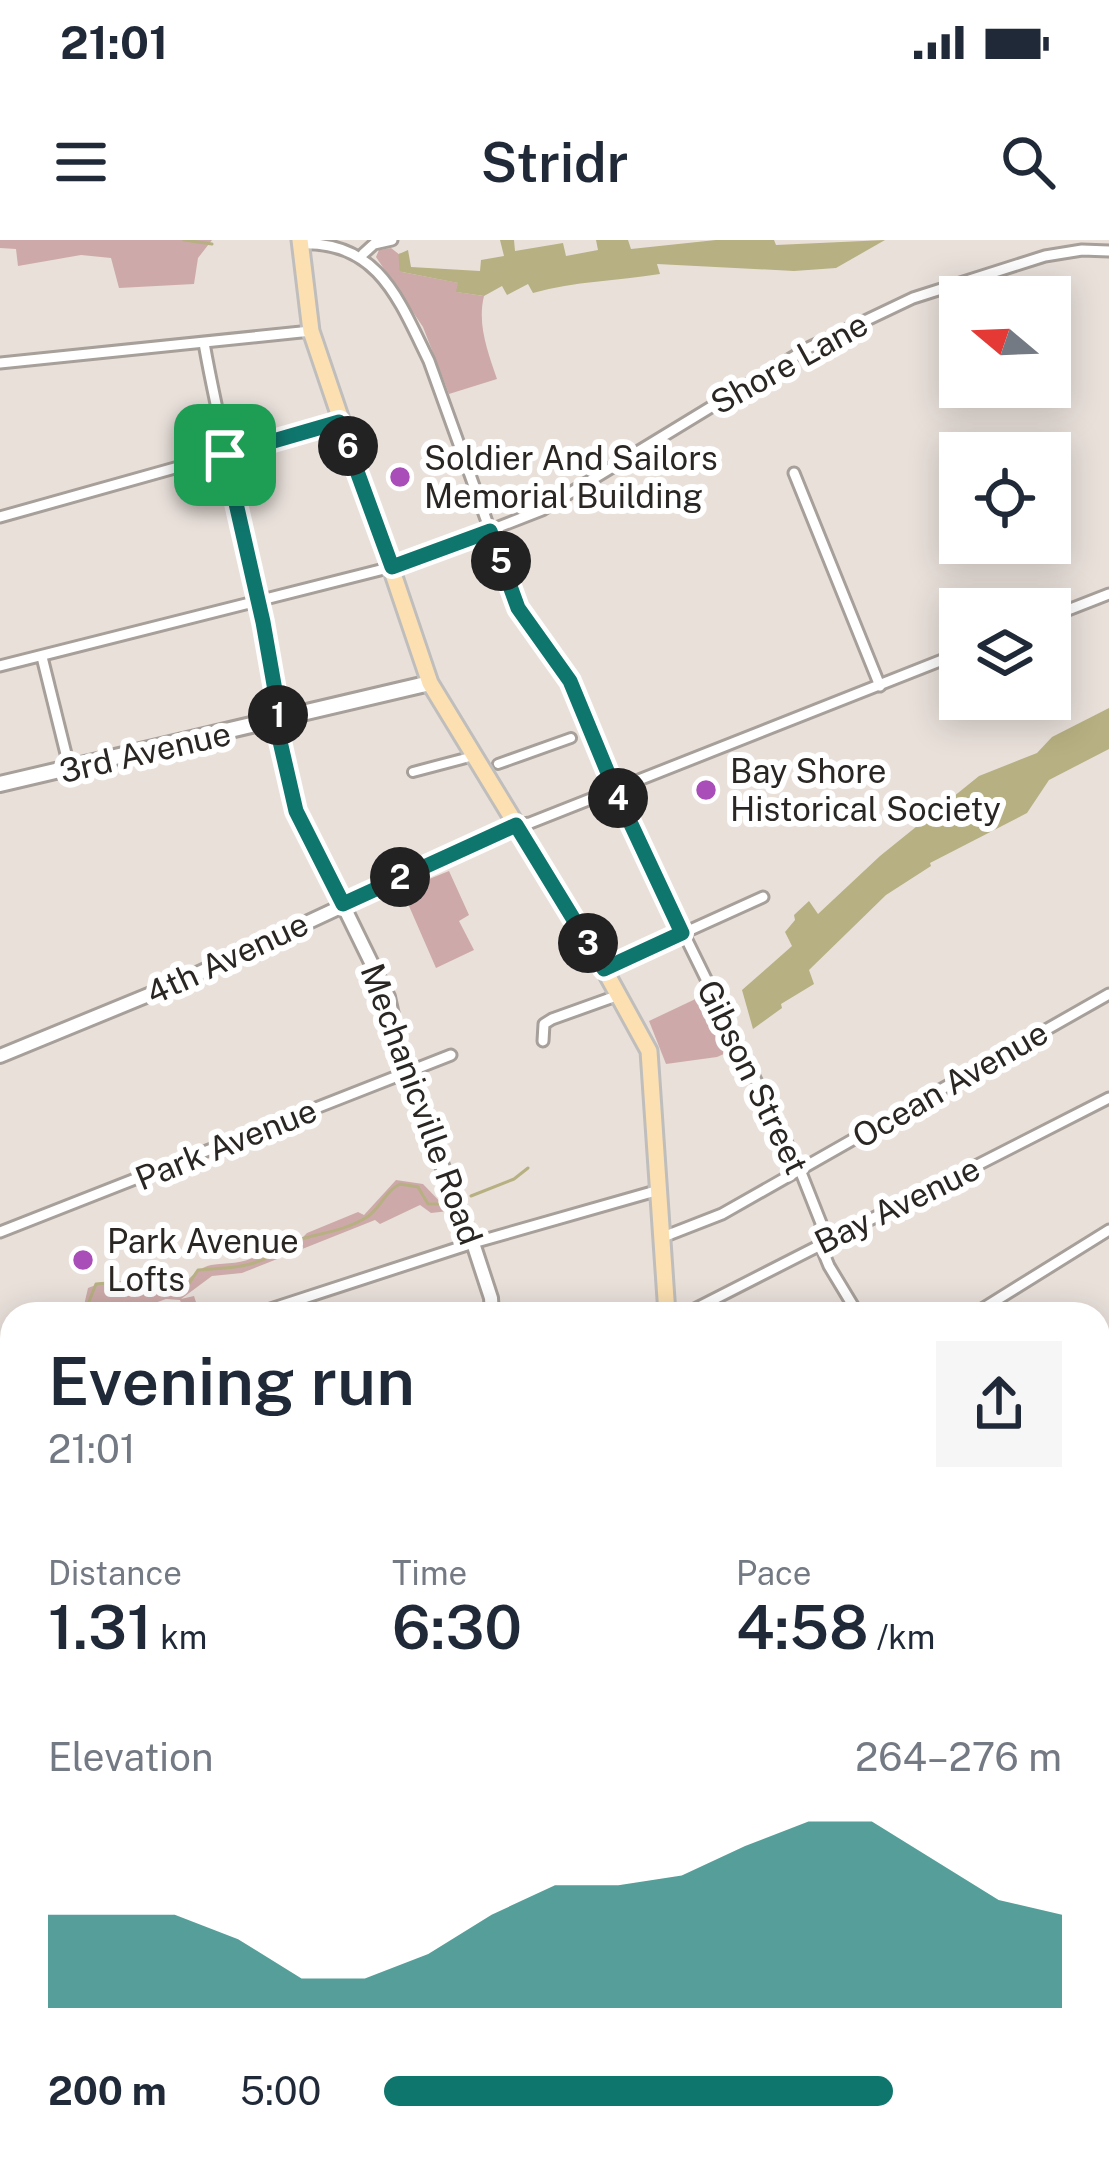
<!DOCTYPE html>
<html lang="en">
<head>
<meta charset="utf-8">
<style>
	:root { --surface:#fff; --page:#f6f6f7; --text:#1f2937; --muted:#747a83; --accent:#0f766e }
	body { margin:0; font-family:"Public Sans",sans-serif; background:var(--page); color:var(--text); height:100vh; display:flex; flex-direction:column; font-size:45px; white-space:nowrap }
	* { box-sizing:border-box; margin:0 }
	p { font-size:39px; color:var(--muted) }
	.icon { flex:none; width:66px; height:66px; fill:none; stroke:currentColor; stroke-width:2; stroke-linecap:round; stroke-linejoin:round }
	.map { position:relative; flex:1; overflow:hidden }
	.side { position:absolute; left:0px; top:1062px; width:1110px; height:861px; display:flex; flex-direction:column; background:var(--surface); border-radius:36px 36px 0 0; box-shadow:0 6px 30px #0003 }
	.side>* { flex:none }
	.needle { width:78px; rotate:289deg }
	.buttons { position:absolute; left:939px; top:36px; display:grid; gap:24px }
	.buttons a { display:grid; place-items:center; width:132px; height:132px; border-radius:0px; background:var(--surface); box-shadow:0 6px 30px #0003; font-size:60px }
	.pin { position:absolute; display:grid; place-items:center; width:102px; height:102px; color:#fff; margin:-51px; border-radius:24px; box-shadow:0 6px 18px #0006 }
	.km { position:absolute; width:60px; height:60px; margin:-30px; border-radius:50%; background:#222; color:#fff; font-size:33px; line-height:60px; text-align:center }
	.round { display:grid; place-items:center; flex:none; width:126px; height:126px; border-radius:0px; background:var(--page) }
	.head { display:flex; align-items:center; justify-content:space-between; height:204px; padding:0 48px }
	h1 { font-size:66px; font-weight:600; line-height:90px }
	.figures { display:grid; grid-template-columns:repeat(3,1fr); gap:18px; height:204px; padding:12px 48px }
	.figures div { display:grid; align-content:center }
	.figures b { font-size:60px; font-weight:600 }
	.figures small { font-size:33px; font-weight:400 }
	.figures p { font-size:33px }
	.chart { height:336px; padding:24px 48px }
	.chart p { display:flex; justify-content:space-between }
	.chart svg { width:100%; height:216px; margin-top:12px; fill:var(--accent); opacity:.7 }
	ul { padding:0 48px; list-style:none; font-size:39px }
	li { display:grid; grid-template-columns:192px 144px 1fr; align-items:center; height:90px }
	li i { height:30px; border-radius:15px; background:var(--accent) }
	.status { display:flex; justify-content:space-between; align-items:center; height:84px; padding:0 60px; background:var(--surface); direction:ltr }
	.status svg { height:33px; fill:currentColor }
	header { display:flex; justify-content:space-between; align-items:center; height:156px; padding:0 48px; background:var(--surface); font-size:54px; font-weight:600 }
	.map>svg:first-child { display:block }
	.built { fill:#e3d4c9 }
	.green { fill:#cdaaa9 }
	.water { fill:#b7b082 }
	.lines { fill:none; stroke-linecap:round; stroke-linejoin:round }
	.stream { stroke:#b7b082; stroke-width:3 }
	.pedestrian-casing { stroke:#a79f99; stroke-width:14 }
	.minor-casing { stroke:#a79f99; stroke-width:15 }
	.tertiary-casing { stroke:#a79f99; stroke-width:18 }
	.secondary-casing { stroke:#a79f99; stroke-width:20 }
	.primary-casing { stroke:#bfbebd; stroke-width:21 }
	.pedestrian { stroke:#fff; stroke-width:8 }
	.minor { stroke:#fff; stroke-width:9 }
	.tertiary { stroke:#fff; stroke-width:12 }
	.secondary { stroke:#fff; stroke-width:14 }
	.primary { stroke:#fce0b1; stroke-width:15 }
	.route-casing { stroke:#fff; stroke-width:24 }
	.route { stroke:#0f766e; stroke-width:15 }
	.poi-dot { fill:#a94eb9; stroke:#fff; stroke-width:4.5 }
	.labels { text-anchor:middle; stroke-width:12; stroke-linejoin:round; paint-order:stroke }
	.street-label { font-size:33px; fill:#292623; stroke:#fff }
	.poi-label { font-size:33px; fill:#292623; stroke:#fff; text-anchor:start }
</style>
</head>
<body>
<div class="status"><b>21:01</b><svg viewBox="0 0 49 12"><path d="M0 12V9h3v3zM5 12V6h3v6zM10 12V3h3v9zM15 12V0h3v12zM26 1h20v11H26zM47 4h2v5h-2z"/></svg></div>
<header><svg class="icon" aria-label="menu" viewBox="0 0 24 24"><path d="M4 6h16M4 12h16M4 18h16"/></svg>Stridr<svg class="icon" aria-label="search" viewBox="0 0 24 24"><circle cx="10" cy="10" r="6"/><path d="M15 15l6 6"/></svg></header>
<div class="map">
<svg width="1109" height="1922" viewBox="0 0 1109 1922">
	<rect width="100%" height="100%" fill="#e9e0da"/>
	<!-- built -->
	<path class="built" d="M 12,1555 L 12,1714 L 0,1715 L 0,1560 Z"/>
	<!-- green -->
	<g class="green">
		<path d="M 0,0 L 212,0 L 198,18 L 194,44 L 119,48 L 111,18 L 81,15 L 18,26 L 16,9 L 0,8 Z"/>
		<path d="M 391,8 L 400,15 L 402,32 L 459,43 L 457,52 L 484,56 C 477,85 488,112 497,139 L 449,154 L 423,87 L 376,17 L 379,10 Z"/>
		<path d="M 449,631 L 469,675 L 459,681 L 474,710 L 436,728 L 402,650 Z"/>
		<path d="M 706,754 L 733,810 L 717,817 L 666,824 L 649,781 Z"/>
		<path d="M 396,940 L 423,944 L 449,971 L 431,973 L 420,965 L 380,984 L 375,980 L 242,1033 L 212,1036 L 181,1059 L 194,1056 L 200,1074 L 185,1074 L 180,1060 L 166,1059 L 124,1074 L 82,1074 L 88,1048 L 109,1040 L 177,1048 C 188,1041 199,1027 211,1025 C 232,1022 254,1025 267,1005 L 296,1004 L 307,993 L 358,972 L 364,975 Z"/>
	</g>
	<!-- water -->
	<g class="water">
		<path d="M 500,0 L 514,0 L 515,11 L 563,3 L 566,16 L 598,10 L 596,0 L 628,0 L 631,9 L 716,0 L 774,0 L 776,5 L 885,0 L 836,28 L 794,31 L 657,24 L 660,34 C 617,41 575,41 533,53 L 528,44 L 507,55 L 502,46 L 484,56 L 456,52 L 458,43 L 402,32 L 399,14 L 408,10 L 411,27 L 480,31 L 481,20 L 504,16 Z"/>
		<path d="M 1109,468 L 1109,509 L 1049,540 L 1027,573 L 930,623 L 931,626 L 886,655 L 809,730 L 814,744 L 781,764 L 782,768 L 753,789 L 742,750 L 792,706 L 785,692 L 795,680 L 794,675 L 809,661 L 818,674 L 880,616 L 979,536 L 1037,513 L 1052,497 Z"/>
	</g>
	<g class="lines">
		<!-- stream -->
		<g class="stream">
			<path d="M 184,0 L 212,4"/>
			<path d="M 400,15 L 401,30"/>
			<path d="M 471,956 L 514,939 L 528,928"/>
			<path d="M 84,1074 L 96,1044 C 125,1040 154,1054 182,1054 L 198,1030 C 224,1028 249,1028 271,1016 C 280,1011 286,1004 295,1001 C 320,993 345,991 367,977 C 381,968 384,952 400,944 L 418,947 L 428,964 L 446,964"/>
			<path d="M 9,1113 L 12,1111"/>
			<path d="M 398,1911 L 398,1922"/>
		</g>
		<defs>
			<g id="pedestrian">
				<path d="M 498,524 L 571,498"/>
				<path d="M 413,532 L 466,518"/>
			</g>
			<g id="minor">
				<path d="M 300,4 C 378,0 399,60 429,121 L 518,368 L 570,441 L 650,625 L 800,930 L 821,983 L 820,1004 L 829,1026 L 858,1074"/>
				<path d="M 363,14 L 374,4 L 392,0"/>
				<path d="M 204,103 C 226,229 266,354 279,481"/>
				<path d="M 0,123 L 311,91"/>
				<path d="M 794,233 L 880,446"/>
				<path d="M 0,277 L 339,182"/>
				<path d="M 1050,377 L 1109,354"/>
				<path d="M 42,417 L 70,530"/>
				<path d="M 0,426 L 404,324 L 542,270 L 808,108 L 913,58 L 1045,16 L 1082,10 L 1109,11"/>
				<path d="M 516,585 L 530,583 L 960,413"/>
				<path d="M 604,729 L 763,657"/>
				<path d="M 543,801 L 544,784 L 552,779 L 619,755"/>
				<path d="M 0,992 L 451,815"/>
				<path d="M 663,997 L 722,974 L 1109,754"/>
				<path d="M 255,1074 L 473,1003 L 659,950"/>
				<path d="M 685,1074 L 1109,858"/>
				<path d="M 974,1074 L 1109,990"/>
				<path d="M 1098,1360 L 1109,1358"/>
				<path d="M 1098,1749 L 1109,1743"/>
				<path d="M 474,1911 L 479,1922"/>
				<path d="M 286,1922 L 309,1911"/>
				<path d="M 643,1922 L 664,1911"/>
				<path d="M 936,1922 L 957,1911"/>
			</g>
			<g id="tertiary">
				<path d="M 279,481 L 279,497 L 297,571 L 388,757 L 405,833 L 473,1003 L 491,1058 L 492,1074"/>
				<path d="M 0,816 L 180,742 L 516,585"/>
			</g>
			<g id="secondary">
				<path d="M 0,544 L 430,443"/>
				<path d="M 0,1152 L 12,1207"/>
				<path d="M 0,1335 L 12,1329"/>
				<path d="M 0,1548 L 12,1543"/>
				<path d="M 80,1922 L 80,1911"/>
			</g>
			<g id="primary">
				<path d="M 300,0 L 311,91 L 430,443 L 604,729 L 649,811 L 667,1074"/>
				<path d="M 1090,1911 L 1100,1922"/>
			</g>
		</defs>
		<!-- pedestrian casing -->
		<use href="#pedestrian" class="pedestrian-casing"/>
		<!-- minor casing -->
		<use href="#minor" class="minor-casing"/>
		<!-- tertiary casing -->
		<use href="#tertiary" class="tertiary-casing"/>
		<!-- secondary casing -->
		<use href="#secondary" class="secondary-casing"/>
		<!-- primary casing -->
		<use href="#primary" class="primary-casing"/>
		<!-- pedestrian -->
		<use href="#pedestrian" class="pedestrian"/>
		<!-- minor -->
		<use href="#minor" class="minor"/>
		<!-- tertiary -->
		<use href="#tertiary" class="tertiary"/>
		<!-- secondary -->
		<use href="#secondary" class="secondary"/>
		<!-- primary -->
		<use href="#primary" class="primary"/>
	</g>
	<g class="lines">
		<defs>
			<path id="route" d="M 339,182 L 392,327 L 490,291 L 518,368 L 570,441 L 615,550 L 682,693 L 604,729 L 516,585 L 343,664 L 296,571 L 279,497 L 276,456 L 263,382 L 225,215 Z"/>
		</defs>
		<!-- route casing -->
		<use href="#route" class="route-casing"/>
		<!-- route -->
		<use href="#route" class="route"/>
	</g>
	<!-- markers -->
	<g class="poi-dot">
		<circle cx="400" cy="237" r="12"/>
		<circle cx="706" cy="550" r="12"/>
		<circle cx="83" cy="1020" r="12"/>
	</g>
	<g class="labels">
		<!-- street labels -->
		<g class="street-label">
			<text transform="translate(789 123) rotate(-29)" y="12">Shore Lane</text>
			<text transform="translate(145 512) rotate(-13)" y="12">3rd Avenue</text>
			<text transform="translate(227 718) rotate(-25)" y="12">4th Avenue</text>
			<text transform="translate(753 837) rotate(64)" y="12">Gibson Street</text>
			<text transform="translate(950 844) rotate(-30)" y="12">Ocean Avenue</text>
			<text transform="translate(422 864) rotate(70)" y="12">Mechanicville Road</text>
			<text transform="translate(226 904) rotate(-22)" y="12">Park Avenue</text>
			<text transform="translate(897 965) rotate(-26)" y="12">Bay Avenue</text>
		</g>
		<!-- poi labels -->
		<g class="poi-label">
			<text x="424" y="230">Soldier And Sailors<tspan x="424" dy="38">Memorial Building</tspan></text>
			<text x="730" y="543">Bay Shore<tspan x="730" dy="38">Historical Society</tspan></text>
			<text x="107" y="1013">Park Avenue<tspan x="107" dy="38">Lofts</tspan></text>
		</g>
	</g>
</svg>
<div class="buttons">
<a><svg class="needle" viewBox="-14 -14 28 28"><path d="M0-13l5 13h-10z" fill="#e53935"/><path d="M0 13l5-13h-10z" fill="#747a83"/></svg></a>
<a><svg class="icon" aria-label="locate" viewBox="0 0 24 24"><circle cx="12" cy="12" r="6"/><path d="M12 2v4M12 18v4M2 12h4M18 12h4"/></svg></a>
<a><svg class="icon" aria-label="layers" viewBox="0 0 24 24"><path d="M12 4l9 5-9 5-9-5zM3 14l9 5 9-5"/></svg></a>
</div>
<div class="pin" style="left:225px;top:215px;background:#1e9e55"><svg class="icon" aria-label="arrive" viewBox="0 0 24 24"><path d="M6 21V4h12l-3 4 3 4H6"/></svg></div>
<b class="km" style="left:278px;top:475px">1</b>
<b class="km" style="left:400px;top:637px">2</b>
<b class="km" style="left:588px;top:703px">3</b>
<b class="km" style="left:618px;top:558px">4</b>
<b class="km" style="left:501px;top:321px">5</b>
<b class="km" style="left:348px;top:206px">6</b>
<section class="side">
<div class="head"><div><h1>Evening run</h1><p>21:01</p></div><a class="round"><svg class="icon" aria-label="share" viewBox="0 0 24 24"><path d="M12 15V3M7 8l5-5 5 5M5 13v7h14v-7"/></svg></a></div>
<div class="figures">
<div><p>Distance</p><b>1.31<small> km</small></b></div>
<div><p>Time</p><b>6:30</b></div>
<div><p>Pace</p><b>4:58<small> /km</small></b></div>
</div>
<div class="chart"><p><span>Elevation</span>264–276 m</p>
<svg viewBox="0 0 160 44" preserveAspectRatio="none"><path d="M0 44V25L10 25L20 25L30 30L40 38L50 38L60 33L70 25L80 19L90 19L100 17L110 11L120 6L130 6L140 14L150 22L160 25V44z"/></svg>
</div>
<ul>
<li><b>200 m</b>5:00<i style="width:75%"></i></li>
</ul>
</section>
</div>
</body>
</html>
